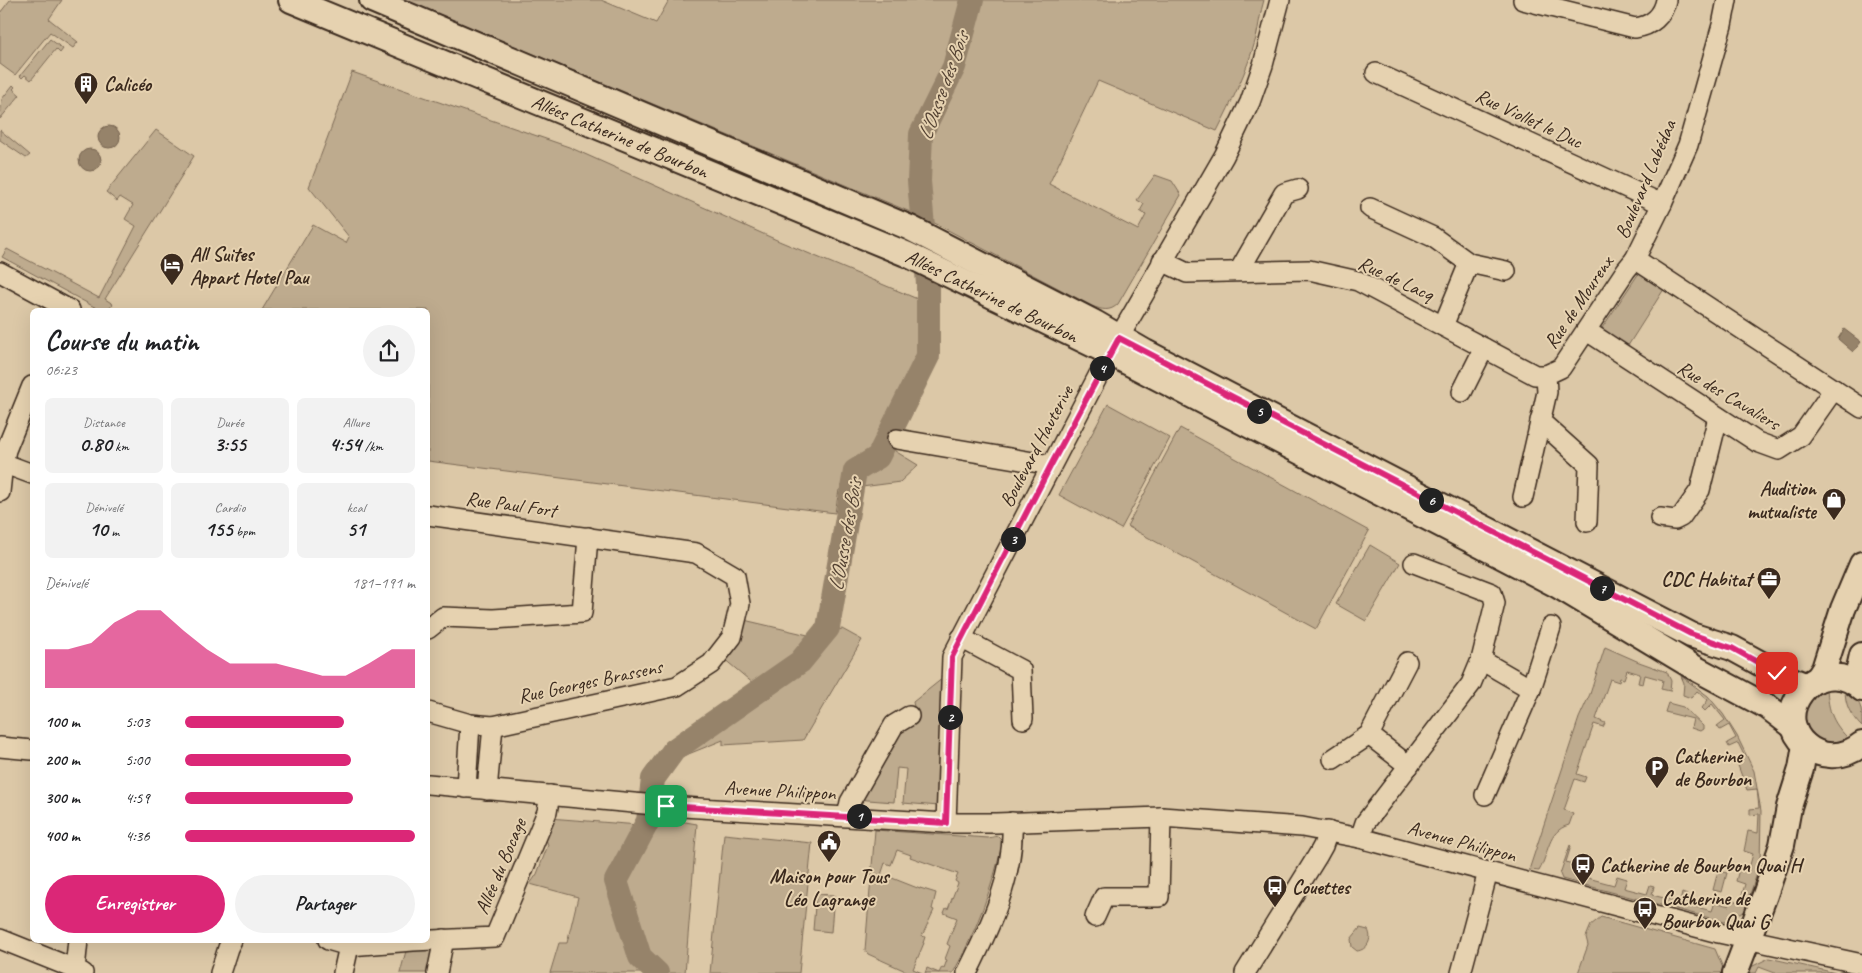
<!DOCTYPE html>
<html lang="fr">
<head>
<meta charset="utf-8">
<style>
	:root { --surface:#fff; --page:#f2f2f2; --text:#202124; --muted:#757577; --accent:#db2777 }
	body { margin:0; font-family:Caveat,sans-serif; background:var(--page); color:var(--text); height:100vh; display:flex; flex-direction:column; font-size:19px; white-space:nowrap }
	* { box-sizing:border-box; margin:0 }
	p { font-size:16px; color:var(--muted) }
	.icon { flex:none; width:28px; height:28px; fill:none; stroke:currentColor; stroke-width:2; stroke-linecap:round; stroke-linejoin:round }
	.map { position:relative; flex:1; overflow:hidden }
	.details { position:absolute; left:30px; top:308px; width:400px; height:635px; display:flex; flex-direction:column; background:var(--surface); border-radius:8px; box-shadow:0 5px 20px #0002 }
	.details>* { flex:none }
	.pin { position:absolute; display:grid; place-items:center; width:42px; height:42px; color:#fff; margin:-21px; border-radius:10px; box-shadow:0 2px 8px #0006 }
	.km { position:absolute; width:25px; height:25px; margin:-12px; border-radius:50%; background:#222; color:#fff; font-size:14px; line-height:25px; text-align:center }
	.round { display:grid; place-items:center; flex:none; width:52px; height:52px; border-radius:26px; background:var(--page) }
	.summary { display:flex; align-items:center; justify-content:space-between; height:85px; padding:0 15px }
	h1 { font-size:28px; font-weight:600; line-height:38px }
	.stats { display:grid; grid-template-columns:repeat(3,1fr); gap:8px; height:85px; padding:5px 15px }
	.stats div { display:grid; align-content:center; border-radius:8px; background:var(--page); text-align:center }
	.stats b { font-size:21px; font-weight:600 }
	.stats small { font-size:14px; font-weight:400 }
	.stats p { font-size:14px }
	.chart { height:140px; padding:10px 15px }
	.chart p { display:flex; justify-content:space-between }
	.chart svg { width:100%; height:90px; margin-top:5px; fill:var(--accent); opacity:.7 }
	.button { display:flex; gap:10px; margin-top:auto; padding:10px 15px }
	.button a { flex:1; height:58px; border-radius:30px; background:var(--accent); color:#fff; font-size:20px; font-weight:600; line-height:58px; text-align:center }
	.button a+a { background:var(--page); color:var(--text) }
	ul { padding:0 15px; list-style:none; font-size:16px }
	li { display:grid; grid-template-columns:80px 60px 1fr; align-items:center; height:38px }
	li i { height:12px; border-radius:6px; background:var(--accent) }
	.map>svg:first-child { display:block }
	.green { fill:#beab8e; stroke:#7c6a56 }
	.water { fill:#96836b; stroke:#725f4c }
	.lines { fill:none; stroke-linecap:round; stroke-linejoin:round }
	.river { stroke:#96836b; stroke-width:24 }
	.minor-casing { stroke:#3b2a1e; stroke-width:22 }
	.major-casing { stroke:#3b2a1e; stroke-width:28 }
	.minor { stroke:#e6d2b0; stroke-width:19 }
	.major { stroke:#e6d2b0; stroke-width:24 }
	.route-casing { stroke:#fff; stroke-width:10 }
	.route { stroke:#db2777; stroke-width:6 }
	.labels { text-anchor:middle; stroke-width:4; stroke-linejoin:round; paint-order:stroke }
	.poi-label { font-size:20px; font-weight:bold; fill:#3b2a1e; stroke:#e6d2b0; text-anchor:start }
	.street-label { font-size:20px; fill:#3b2a1e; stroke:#e6d2b0 }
	.water-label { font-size:21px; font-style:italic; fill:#524031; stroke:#e6d2b0 }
</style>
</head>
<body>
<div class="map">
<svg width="1862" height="973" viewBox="0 0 1862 973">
	<rect width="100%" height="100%" fill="#dcc8a7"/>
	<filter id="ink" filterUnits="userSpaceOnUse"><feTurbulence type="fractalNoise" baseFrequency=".02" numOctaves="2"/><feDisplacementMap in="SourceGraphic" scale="10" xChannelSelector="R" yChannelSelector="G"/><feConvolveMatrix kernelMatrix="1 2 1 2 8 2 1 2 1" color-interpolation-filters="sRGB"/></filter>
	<g filter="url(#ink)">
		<!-- green -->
		<g class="green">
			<path d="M 10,0 L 62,0 L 49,19 L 78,42 L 73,48 L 50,32 L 15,75 L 0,64 L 0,13 Z"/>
			<path d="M 405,0 L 601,0 L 656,23 L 669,0 L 1264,0 C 1260,13 1259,25 1256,38 C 1247,71 1232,101 1217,131 L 1098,81 L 1049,184 L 1138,230 L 1146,215 L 1140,211 L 1144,204 L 1137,200 L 1155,175 L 1172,181 L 1181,195 L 1118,304 C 1110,312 1102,310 1092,306 L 927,219 Z"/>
			<path d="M 50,39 L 63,49 L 60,53 L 56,49 L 31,80 L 25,75 L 22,78 L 20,76 Z"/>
			<path d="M 352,72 L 569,147 L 779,241 L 939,308 L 890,420 L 895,451 L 918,465 L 900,482 L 839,490 L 835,513 L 428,461 L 428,310 L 262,310 L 313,225 L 346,243 L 349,237 L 309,187 Z"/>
			<path d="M 13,85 L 15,87 L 13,89 L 20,95 L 0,119 L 2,99 Z"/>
			<path d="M 0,130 L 30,155 L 26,158 L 0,140 Z"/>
			<path d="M 156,130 L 194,156 L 105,299 L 113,304 L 108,310 L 100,310 L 2,257 L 7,249 L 99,298 L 136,226 L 125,219 L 133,205 L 120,197 L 117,201 L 106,192 Z"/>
			<path d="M 1639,273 L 1664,289 L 1624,352 L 1598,334 Z"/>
			<path d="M 1108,404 L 1170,438 L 1121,529 L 1059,495 Z"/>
			<path d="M 1180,428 L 1369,531 L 1316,629 L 1127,526 Z"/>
			<path d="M 1370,545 L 1400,563 L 1366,621 L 1336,604 Z"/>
			<path d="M 744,620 L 808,635 L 815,632 L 801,652 L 755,685 L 723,658 Z"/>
			<path d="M 842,629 L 862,640 L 803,740 L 723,745 L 723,740 L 686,755 L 784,680 L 812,663 L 823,649 L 833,631 Z"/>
			<path d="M 1605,647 L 1639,662 L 1667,672 L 1671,681 L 1670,691 L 1661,689 L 1663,680 L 1645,675 L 1643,684 L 1638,683 L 1640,674 L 1627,670 L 1624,679 L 1620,678 L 1619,682 L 1610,679 L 1596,719 L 1605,723 L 1603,727 L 1594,724 L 1577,774 L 1586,777 L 1584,782 L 1575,779 L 1564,810 L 1573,814 L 1569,825 C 1547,831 1549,854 1539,871 L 1529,870 L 1579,718 L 1590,694 Z"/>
			<path d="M 1681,676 L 1708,696 L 1723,714 L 1737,736 L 1754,771 L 1761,811 L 1760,865 L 1744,912 L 1725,922 L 1562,879 L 1560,874 L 1570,845 L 1571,846 L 1566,862 L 1575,865 L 1573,874 L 1614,885 L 1617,876 L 1627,879 L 1624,888 L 1647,894 L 1650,885 L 1654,886 L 1652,895 L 1680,902 L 1682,893 L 1687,895 L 1685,904 L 1712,911 L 1715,902 L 1729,906 L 1731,900 L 1740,902 L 1745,884 L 1736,881 L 1739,869 L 1748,872 L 1753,854 L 1744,851 L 1748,831 L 1758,833 L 1759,814 L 1750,815 L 1750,809 L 1759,808 L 1757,789 L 1747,790 L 1736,760 L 1744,755 L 1738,743 L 1729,747 L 1727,743 L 1736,738 L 1729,725 L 1720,730 L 1717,726 L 1725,720 L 1712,704 L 1705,711 L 1702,708 L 1708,700 L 1697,691 L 1691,698 L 1683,695 L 1684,683 Z"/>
			<path d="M 943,678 L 939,806 L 903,803 L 906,769 L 897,768 L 894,802 L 855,799 L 892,736 L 917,721 L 913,702 Z"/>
			<path d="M 1827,687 C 1828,712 1833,724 1851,741 L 1833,747 L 1811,738 L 1802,716 L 1811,695 Z"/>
			<path d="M 1845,689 C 1861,702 1862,705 1862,727 C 1850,715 1845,705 1845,689 Z"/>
			<path d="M 1668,703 L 1683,707 L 1703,726 L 1703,729 L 1700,731 L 1691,728 L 1693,719 L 1665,712 Z"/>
			<path d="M 656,817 L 697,824 L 685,973 L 664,973 C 651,955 621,904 623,882 C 624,877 628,868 630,864 C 638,847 653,835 656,817 Z"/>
			<path d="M 549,818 L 639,825 L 614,867 L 610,886 L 616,912 L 631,956 L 644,973 L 550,973 L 559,943 L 567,943 L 578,897 L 530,884 L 537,874 L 548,845 L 544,834 Z"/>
			<path d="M 875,830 L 988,838 L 998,836 L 1003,841 C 993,886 976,932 953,973 L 925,973 L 927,968 L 939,973 L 942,967 L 944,968 L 947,960 L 945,959 L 950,946 L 947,944 L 957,918 L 944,913 L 946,908 L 948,909 L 958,883 L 955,881 L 958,874 L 910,857 L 911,855 L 897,850 L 891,865 L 885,863 L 881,875 L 886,877 L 887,876 L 920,889 L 920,888 L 936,893 L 932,909 L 934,910 L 922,936 L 925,937 L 923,943 L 924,943 L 913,969 L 922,973 L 910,973 L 868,954 L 865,950 Z"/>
			<path d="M 724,834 L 812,843 L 799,973 L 710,973 Z"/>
			<path d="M 1718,871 L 1727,873 L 1722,892 L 1713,890 Z"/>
			<path d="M 816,894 L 834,895 L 831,932 L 813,930 Z"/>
			<path d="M 1601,917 L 1715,949 L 1723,968 L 1721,973 L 1578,973 L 1588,945 L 1586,937 L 1591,925 Z"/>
			<path d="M 1360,928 L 1368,930 C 1373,939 1367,950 1357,951 L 1352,947 L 1351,939 Z"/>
			<path d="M 430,950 L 433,953 L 430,973 L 400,973 L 406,951 Z"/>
			<path d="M 1769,958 L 1836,973 L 1775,973 L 1759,967 L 1756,973 L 1748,973 L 1751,967 Z"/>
		</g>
		<!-- water -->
		<g class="water">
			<circle cx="109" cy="137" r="11"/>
			<circle cx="90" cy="160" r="11"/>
			<path d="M 1844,329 L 1861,342 L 1853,352 L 1838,339 Z"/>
		</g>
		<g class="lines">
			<!-- river -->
			<path class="river" d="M 657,973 L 640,957 L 616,881 L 648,821 L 653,779 L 674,750 L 800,662 L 828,628 L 855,471 L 878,457 L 928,356 L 928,284 L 919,181 L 921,134 L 954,67 L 972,0"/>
			<defs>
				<g id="minor">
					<path d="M 1523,0 L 1635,28 C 1651,26 1663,16 1666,0"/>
					<path d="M 1727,0 L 1722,25 L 1688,145 L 1662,204 L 1635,259 L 1862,408"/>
					<path d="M 1376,73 L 1662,204"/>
					<path d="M 1370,208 L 1433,237 L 1469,263 L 1506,271"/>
					<path d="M 1162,261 L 1187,273 L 1309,270 L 1358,281 L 1535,375 L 1546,375"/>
					<path d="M 1239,271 L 1284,193 L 1298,189"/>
					<path d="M 0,272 L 70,310"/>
					<path d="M 1443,326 L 1469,263"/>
					<path d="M 1587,331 L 1757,442 L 1779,450 L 1801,436 L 1834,389"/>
					<path d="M 1462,392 L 1484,348"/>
					<path d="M 1540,421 L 1589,465 L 1587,522"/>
					<path d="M 897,439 L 1051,465"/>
					<path d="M 0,462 L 32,474"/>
					<path d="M 0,492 L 3,463 L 6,450 L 32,386"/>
					<path d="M 1523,497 L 1547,392 L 1546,375 L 1561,368 L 1626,270 L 1635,259"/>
					<path d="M 428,515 L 696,553 L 735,576 L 740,604 L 732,637 L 711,664 L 677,686 L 493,726 L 470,724 L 428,712"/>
					<path d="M 1660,518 L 1675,520 L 1681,517 L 1700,490 L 1718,417"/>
					<path d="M 428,629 L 443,617 L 493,619 L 582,613 L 588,537"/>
					<path d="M 961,638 L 1021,670 L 1023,719"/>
					<path d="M 1481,660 L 1531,689"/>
					<path d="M 1369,735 L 1409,766"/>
					<path d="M 0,747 L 32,750"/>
					<path d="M 1333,759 L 1369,735 L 1407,662"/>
					<path d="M 428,784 L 666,806 L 946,823 L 996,823 L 1161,817 L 1302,827 L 1360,838 L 1719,933 L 1862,964"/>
					<path d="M 466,788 L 470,724"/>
					<path d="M 487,790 L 493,726"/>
					<path d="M 1485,795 L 1531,689 L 1551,627"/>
					<path d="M 847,816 L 850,802 L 894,725 L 909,716"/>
					<path d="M 946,823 L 952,657 L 1110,353 L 1224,156 L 1250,102 L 1263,65 L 1280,0"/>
					<path d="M 1360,838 L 1365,823 L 1471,684 L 1481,660 L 1495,603 L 1492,593 L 1414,563"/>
					<path d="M 1095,917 L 1104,897 L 1159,897 L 1161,817"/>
					<path d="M 0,939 L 75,969"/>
					<path d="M 78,940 L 75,969 L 83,973"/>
					<path d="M 328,940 L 349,946 L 413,941 L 495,937 L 547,812 L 550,795"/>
					<path d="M 220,973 L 228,948 L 232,940"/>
					<path d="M 343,973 L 349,946"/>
					<path d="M 437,973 L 444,939"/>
					<path d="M 967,973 C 990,927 1015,875 1012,822"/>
					<path d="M 1245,973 L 1318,855 L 1323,846 L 1328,831"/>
					<path d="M 1461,973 L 1488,872"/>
				</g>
				<g id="major">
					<path id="s1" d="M 291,0 L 906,254 L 1110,353 L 1555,584 L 1695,668 L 1768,707 L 1794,727"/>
					<path d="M 372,0 L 910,228 L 1095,323 L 1145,352 L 1691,635 L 1732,648 L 1785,677 L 1807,686"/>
					<path d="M 1817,680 L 1824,669 L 1843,609 L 1862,564"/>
					<path d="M 1861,687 L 1858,673 L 1862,655"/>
					<path d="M 1862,689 C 1852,679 1840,675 1827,677 C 1816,678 1807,684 1801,693 C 1772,731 1822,777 1862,744"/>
					<path d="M 1735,973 L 1765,895 L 1782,845 L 1789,807 L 1801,769 L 1805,745"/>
				</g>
			</defs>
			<!-- minor casing -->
			<use href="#minor" class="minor-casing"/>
			<!-- major casing -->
			<use href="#major" class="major-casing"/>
			<!-- minor -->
			<use href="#minor" class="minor"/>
			<!-- major -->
			<use href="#major" class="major"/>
		</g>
	</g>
	<g class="lines" filter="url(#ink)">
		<defs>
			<path id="route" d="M 666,806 L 946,823 L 952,657 L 1051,465 L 1119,338 L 1691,634 L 1732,648 L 1777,673"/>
		</defs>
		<!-- route casing -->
		<use href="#route" class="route-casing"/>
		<!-- route -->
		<use href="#route" class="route"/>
	</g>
	<!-- icons -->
	<defs>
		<symbol id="building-pin" viewBox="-11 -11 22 30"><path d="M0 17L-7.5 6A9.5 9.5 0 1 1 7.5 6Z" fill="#3b2a1e" stroke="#e6d2b0"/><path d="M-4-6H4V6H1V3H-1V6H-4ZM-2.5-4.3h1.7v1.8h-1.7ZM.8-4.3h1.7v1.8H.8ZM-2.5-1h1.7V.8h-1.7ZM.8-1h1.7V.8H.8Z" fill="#fff"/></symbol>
		<symbol id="hotel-pin" viewBox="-11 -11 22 30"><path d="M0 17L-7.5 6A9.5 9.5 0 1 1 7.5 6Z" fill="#3b2a1e" stroke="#e6d2b0"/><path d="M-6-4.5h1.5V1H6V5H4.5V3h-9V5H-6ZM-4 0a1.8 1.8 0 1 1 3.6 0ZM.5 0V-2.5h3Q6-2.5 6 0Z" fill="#fff"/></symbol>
		<symbol id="shop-pin" viewBox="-11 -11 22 30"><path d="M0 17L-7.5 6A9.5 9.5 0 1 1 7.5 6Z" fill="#3b2a1e" stroke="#e6d2b0"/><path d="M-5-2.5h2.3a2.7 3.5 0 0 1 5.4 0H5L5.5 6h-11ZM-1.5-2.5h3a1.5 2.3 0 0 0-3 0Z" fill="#fff"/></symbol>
		<symbol id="office-pin" viewBox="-11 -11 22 30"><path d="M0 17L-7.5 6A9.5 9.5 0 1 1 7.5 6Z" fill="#3b2a1e" stroke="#e6d2b0"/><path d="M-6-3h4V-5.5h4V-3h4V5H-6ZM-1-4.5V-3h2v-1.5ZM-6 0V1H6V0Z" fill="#fff"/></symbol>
		<symbol id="parking-pin" viewBox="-11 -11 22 30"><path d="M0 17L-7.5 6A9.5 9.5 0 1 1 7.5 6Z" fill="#3b2a1e" stroke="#e6d2b0"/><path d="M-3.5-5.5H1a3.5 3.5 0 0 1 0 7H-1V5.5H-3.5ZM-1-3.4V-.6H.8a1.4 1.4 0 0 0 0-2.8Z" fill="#fff"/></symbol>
		<symbol id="civic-pin" viewBox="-11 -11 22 30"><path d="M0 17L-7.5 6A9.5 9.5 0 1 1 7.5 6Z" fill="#3b2a1e" stroke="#e6d2b0"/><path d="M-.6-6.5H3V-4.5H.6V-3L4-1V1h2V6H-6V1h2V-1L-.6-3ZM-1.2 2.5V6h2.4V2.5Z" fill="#fff"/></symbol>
		<symbol id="bus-pin" viewBox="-11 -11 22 30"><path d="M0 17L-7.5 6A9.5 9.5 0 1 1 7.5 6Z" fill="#3b2a1e" stroke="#e6d2b0"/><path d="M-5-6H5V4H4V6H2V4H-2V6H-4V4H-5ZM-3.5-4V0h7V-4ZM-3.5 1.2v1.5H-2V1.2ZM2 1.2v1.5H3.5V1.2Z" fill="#fff"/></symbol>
	</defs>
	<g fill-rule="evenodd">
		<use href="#building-pin" x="72" y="70" width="28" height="38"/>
		<use href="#hotel-pin" x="158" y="251" width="28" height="38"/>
		<use href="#shop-pin" x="1820" y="486" width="28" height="38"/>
		<use href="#office-pin" x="1755" y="565" width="28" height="38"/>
		<use href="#parking-pin" x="1643" y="754" width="28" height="38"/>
		<use href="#civic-pin" x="815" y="828" width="28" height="38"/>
		<use href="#bus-pin" x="1569" y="851" width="28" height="38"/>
		<use href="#bus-pin" x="1261" y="873" width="28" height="38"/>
		<use href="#bus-pin" x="1631" y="895" width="28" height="38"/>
	</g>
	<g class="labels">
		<!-- poi labels -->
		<g class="poi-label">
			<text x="104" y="91">Calicéo</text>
			<text x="190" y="261">All Suites<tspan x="190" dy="23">Appart Hotel Pau</tspan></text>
			<text x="1816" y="495" text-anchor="end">Audition<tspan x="1816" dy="23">mutualiste</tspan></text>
			<text x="1752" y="586" text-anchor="end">CDC Habitat</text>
			<text x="1674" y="763">Catherine<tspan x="1674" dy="23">de Bourbon</tspan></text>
			<text x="1600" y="872">Catherine de Bourbon Quai H</text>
			<text x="829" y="883" text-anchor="middle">Maison pour Tous<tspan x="829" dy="23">Léo Lagrange</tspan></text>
			<text x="1292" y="894">Couettes</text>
			<text x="1662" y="905">Catherine de<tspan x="1662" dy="23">Bourbon Quai G</tspan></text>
		</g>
		<!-- street labels -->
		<g class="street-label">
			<text transform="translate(1529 118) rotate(25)" y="7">Rue Viollet le Duc</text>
			<text dy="7" stroke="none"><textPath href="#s1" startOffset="356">Allées Catherine de Bourbon</textPath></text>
			<text transform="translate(1645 179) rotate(-67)" y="7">Boulevard Labédaa</text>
			<text transform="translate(1396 278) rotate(25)" y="7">Rue de Lacq</text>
			<text dy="7" stroke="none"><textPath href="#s1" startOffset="761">Allées Catherine de Bourbon</textPath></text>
			<text transform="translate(1578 302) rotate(-56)" y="7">Rue de Mourenx</text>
			<text transform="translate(1729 395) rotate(31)" y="7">Rue des Cavaliers</text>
			<text transform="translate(1036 446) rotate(-62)" y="7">Boulevard Hauterive</text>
			<text transform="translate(511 504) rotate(8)" y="7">Rue Paul Fort</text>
			<text transform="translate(590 681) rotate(-12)" y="7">Rue Georges Brassens</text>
			<text transform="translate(780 790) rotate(3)" y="7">Avenue Philippon</text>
			<text transform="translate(1462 841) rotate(15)" y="7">Avenue Philippon</text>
			<text transform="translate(500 866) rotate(-67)" y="7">Allée du Bocage</text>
		</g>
		<!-- water labels -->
		<g class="water-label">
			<text transform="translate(943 86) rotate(-70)" y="7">L'Ousse des Bois</text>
			<text transform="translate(845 535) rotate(-80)" y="7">L'Ousse des Bois</text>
		</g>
	</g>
</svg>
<div class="pin" style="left:666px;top:806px;background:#1e9e55"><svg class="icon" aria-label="arrive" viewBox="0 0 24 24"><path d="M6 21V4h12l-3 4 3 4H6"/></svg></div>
<div class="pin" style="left:1777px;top:673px;background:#d93025"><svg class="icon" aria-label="check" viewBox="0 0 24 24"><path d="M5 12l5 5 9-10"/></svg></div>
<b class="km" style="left:859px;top:816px">1</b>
<b class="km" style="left:950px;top:717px">2</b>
<b class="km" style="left:1013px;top:539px">3</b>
<b class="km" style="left:1102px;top:368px">4</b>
<b class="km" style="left:1259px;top:411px">5</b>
<b class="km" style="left:1431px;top:500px">6</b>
<b class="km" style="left:1602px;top:588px">7</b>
<section class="details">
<div class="summary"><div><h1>Course du matin</h1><p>06:23</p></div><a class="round"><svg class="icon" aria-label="share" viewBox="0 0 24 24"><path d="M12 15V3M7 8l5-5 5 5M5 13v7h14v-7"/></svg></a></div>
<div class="stats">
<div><p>Distance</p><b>0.80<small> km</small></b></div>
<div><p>Durée</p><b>3:55</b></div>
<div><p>Allure</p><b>4:54<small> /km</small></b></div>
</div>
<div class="stats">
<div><p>Dénivelé</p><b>10<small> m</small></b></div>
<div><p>Cardio</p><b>155<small> bpm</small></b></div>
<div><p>kcal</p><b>51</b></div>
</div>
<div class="chart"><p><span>Dénivelé</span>181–191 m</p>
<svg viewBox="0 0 160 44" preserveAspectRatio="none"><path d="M0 44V25L10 25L20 22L30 12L40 6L50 6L60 16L70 25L80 32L90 32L100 32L110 35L120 38L130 38L140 32L150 25L160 25V44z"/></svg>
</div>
<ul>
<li><b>100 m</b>5:03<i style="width:69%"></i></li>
<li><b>200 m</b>5:00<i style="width:72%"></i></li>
<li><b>300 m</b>4:59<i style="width:73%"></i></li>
<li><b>400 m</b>4:36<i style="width:100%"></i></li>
</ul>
<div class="button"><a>Enregistrer</a><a>Partager</a></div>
</section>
</div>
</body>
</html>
